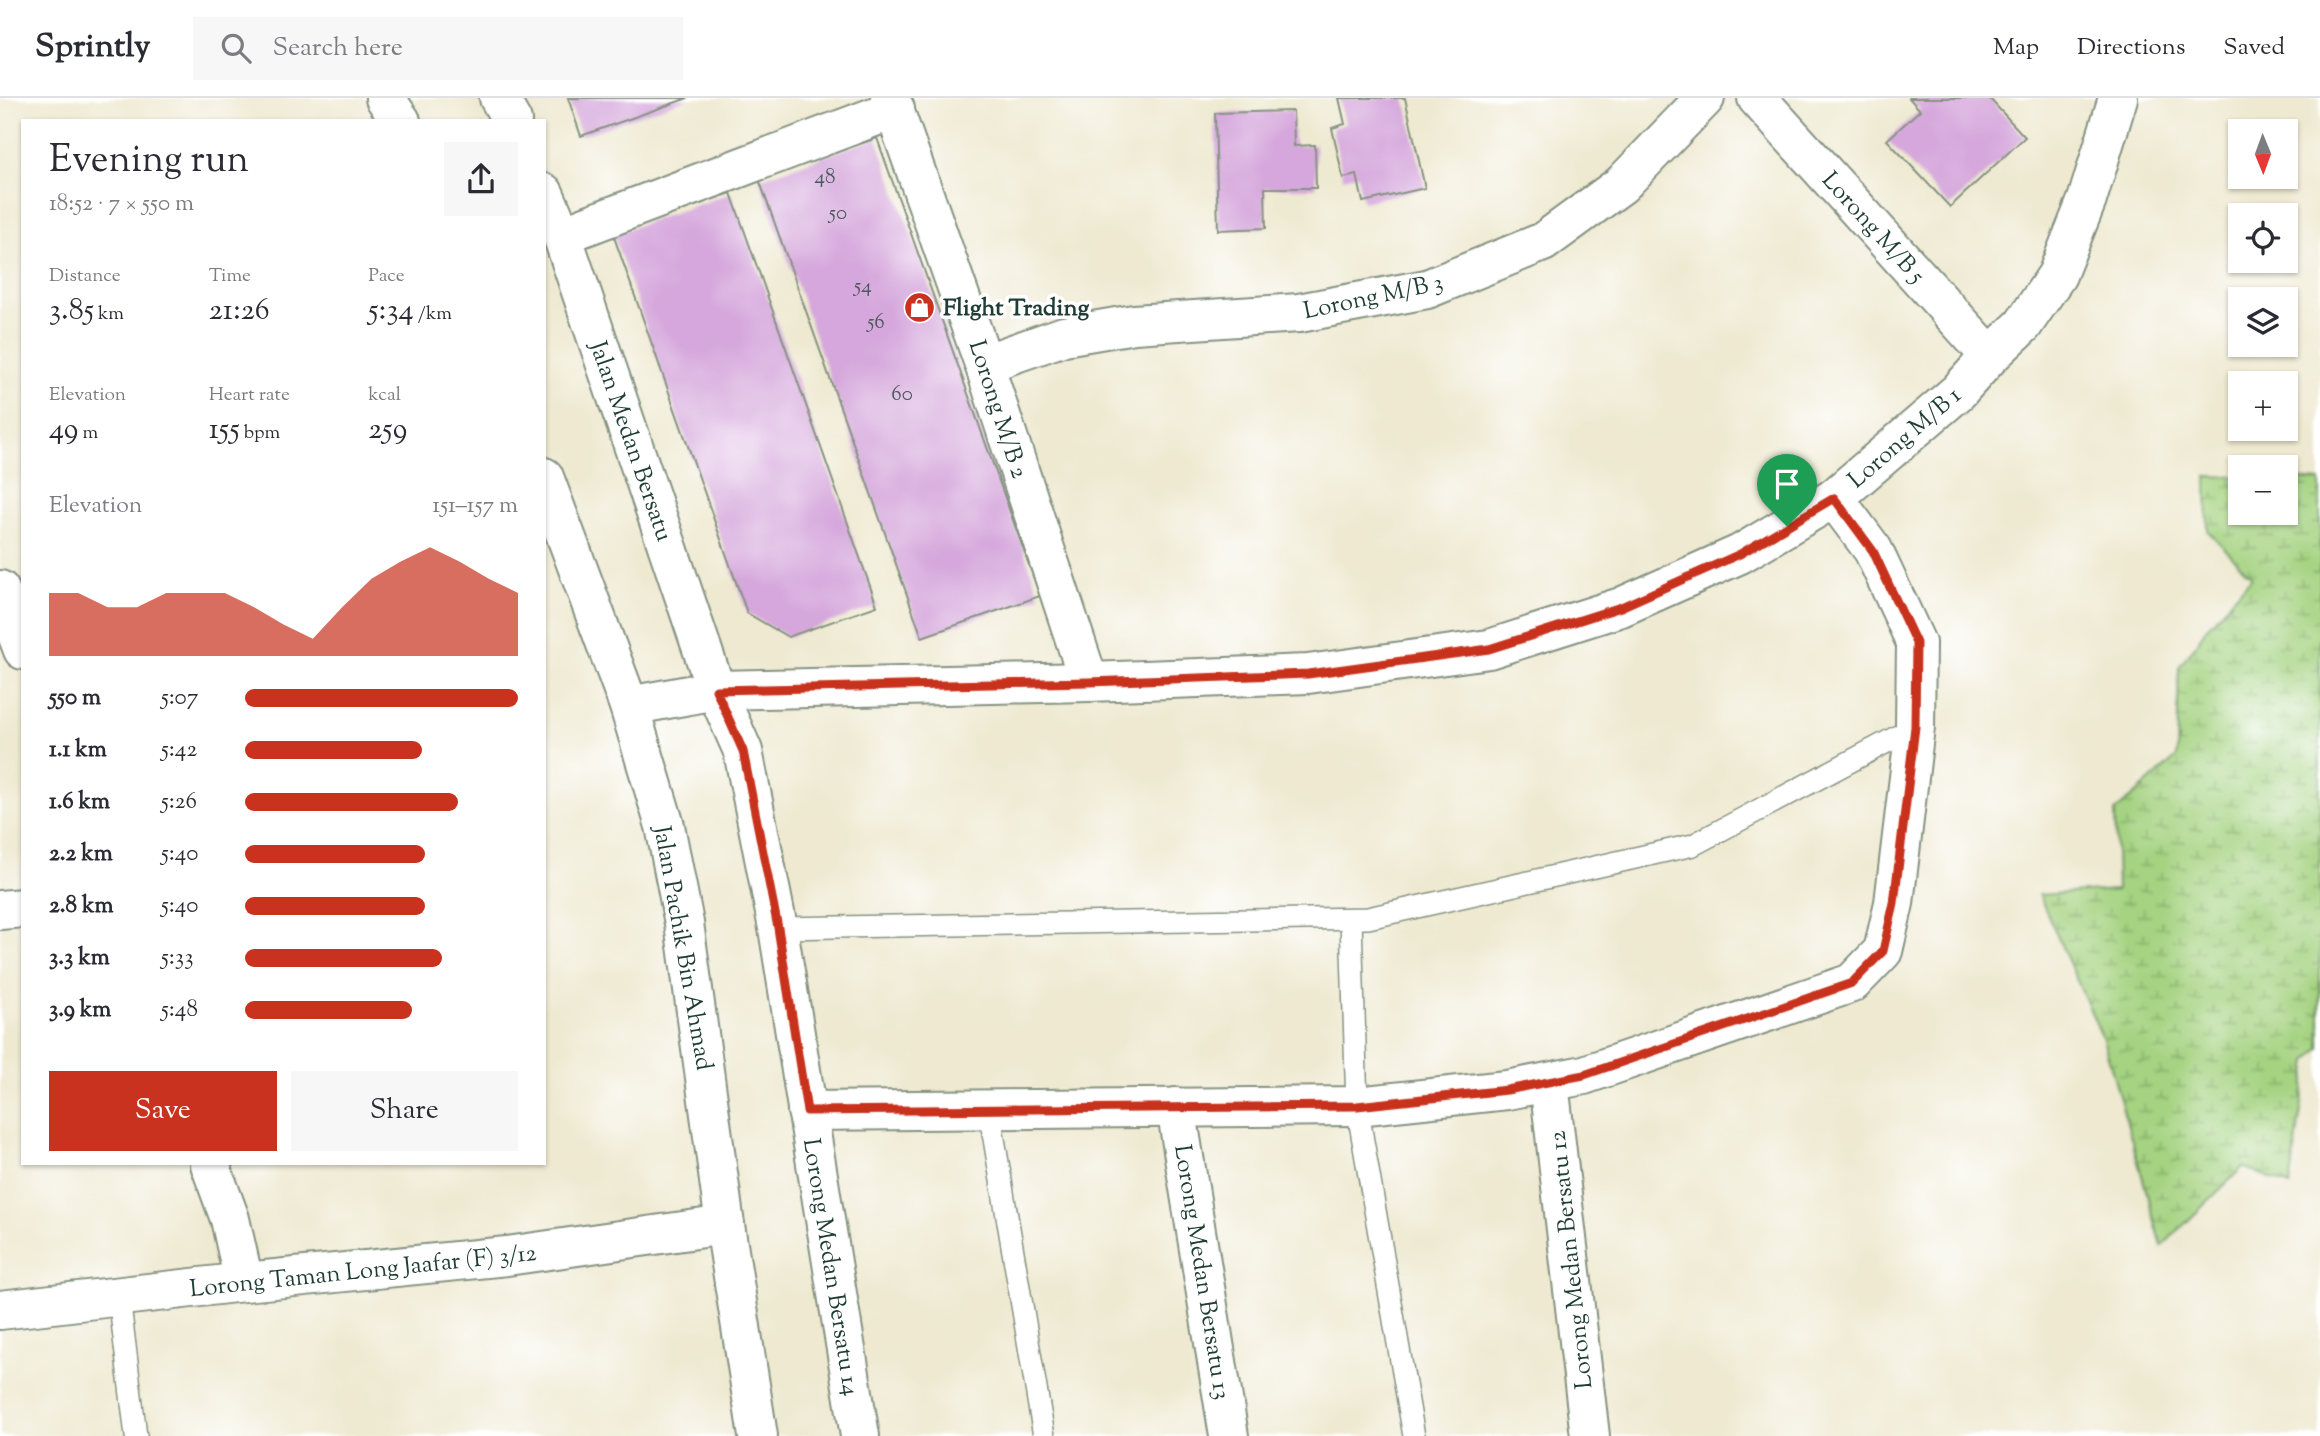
<!DOCTYPE html>
<html lang="en">
<head>
<meta charset="utf-8">
<style>
	:root { --surface:#fff; --page:#f7f7f7; --text:#2b2b33; --muted:#7c7c81; --line:#e1e1e2; --accent:#c8321e }
	body { margin:0; font-family:"Sorts Mill Goudy",serif; background:var(--page); color:var(--text); height:100vh; display:flex; flex-direction:column; font-size:26px; white-space:nowrap }
	* { box-sizing:border-box; margin:0 }
	p { font-size:23px; color:var(--muted) }
	.icon { flex:none; width:38px; height:38px; fill:none; stroke:currentColor; stroke-width:2; stroke-linecap:round; stroke-linejoin:round }
	.map { position:relative; flex:1; overflow:hidden }
	.side { position:absolute; left:21px; top:21px; width:525px; height:1046px; display:flex; flex-direction:column; background:var(--surface); border-radius:0px; box-shadow:0 2px 5px #0004 }
	.side>* { flex:none }
	.needle { width:46px; rotate:179deg }
	.tools { position:absolute; left:2228px; top:21px; display:grid; gap:14px }
	.tools a { display:grid; place-items:center; width:70px; height:70px; border-radius:0px; background:var(--surface); box-shadow:0 2px 5px #0004; font-size:35px }
	.pin { position:absolute; display:grid; place-items:center; width:60px; height:60px; color:#fff; margin:-72px -30px; border-radius:50% 50% 50% 0; rotate:-45deg; box-shadow:0 0 7px #0007 }
	.pin .icon { rotate:45deg }
	.round { display:grid; place-items:center; flex:none; width:74px; height:74px; border-radius:0px; background:var(--page) }
	.headline { display:flex; align-items:center; justify-content:space-between; height:119px; padding:0 28px }
	h1 { font-size:38px; font-weight:600; line-height:52px }
	.stats { display:grid; grid-template-columns:repeat(3,1fr); gap:10px; height:119px; padding:7px 28px }
	.stats div { display:grid; align-content:center }
	.stats b { font-size:30px; font-weight:600 }
	.stats small { font-size:19px; font-weight:400 }
	.stats p { font-size:19px }
	.chart { height:196px; padding:14px 28px }
	.chart p { display:flex; justify-content:space-between }
	.chart svg { width:100%; height:126px; margin-top:7px; fill:var(--accent); opacity:.7 }
	.cta { display:flex; gap:14px; margin-top:auto; padding:14px 28px }
	.cta a { flex:1; height:80px; border-radius:0px; background:var(--accent); color:#fff; font-size:28px; font-weight:600; line-height:80px; text-align:center }
	.cta a+a { background:var(--page); color:var(--text) }
	ul { padding:0 28px; list-style:none; font-size:23px }
	li { display:grid; grid-template-columns:112px 84px 1fr; align-items:center; height:52px }
	li i { height:18px; border-radius:9px; background:var(--accent) }
	header { display:flex; align-items:center; gap:42px; box-sizing:border-box; height:98px; padding:0 35px; background:var(--surface); border-bottom:2px solid var(--line) }
	header strong { font-size:33px }
	nav { display:flex; gap:38px; margin-inline-start:auto; font-size:24px }
	.search { width:490px; height:63px; background:var(--page); display:flex; align-items:center; gap:18px; box-sizing:border-box; padding:0 24px; border-radius:0px; color:var(--muted); font-size:26px }
	.map>svg:first-child { display:block }
	.wetland { fill:url(#wetland-marsh); stroke:#62885a; stroke-width:2 }
	.building { fill:#d5a7dc }
	.lines { fill:none; stroke-linecap:round; stroke-linejoin:round }
	.service-casing { stroke:#869382; stroke-width:24 }
	.minor-casing { stroke:#869382; stroke-width:42 }
	.tertiary-casing { stroke:#869382; stroke-width:42 }
	.service { stroke:#fff; stroke-width:21 }
	.minor { stroke:#fff; stroke-width:38 }
	.tertiary { stroke:#fff; stroke-width:38 }
	.route-casing { stroke:#fff; stroke-width:14 }
	.route { stroke:#c8321e; stroke-width:9 }
	.labels { text-anchor:middle; stroke-width:7; stroke-linejoin:round; paint-order:stroke }
	.number-label { font-size:21px; fill:#4c585e }
	.street-label { font-size:24px; fill:#1f3d34; stroke:#fff }
	.poi-label { font-size:24px; font-weight:bold; fill:#1f3d34; stroke:#fff; text-anchor:start }
</style>
</head>
<body>
<header>
<strong>Sprintly</strong>
<div class="search"><svg class="icon" aria-label="search" viewBox="0 0 24 24"><circle cx="10" cy="10" r="6"/><path d="M15 15l6 6"/></svg>Search here</div>
<nav><a>Map</a><a>Directions</a><a>Saved</a></nav>
</header>
<div class="map">
<svg width="2320" height="1338" viewBox="0 0 2320 1338">
	<defs>
		<pattern id="wetland-marsh" width="20" height="14" patternUnits="userSpaceOnUse" patternTransform="scale(1.75)"><rect width="20" height="14" fill="#a5d381"/><path d="M1 5h8M5 5V1M11 12h8M15 12V8" fill="none" stroke="#86ac6a"/></pattern>
	</defs>
	<rect width="100%" height="100%" fill="#fff"/>
	<filter id="ink" filterUnits="userSpaceOnUse"><feTurbulence type="fractalNoise" baseFrequency=".0143" numOctaves="2"/><feDisplacementMap in="SourceGraphic" scale="14" xChannelSelector="R" yChannelSelector="G"/><feConvolveMatrix kernelMatrix="1 2 1 2 8 2 1 2 1" color-interpolation-filters="sRGB"/></filter>
	<filter id="wash" filterUnits="userSpaceOnUse"><feTurbulence type="fractalNoise" baseFrequency=".00686" numOctaves="4" result="noise"/><feDisplacementMap in="SourceGraphic" scale="28" xChannelSelector="R" yChannelSelector="G"/><feGaussianBlur stdDeviation="1.57" result="paint"/><feColorMatrix in="noise" values="0 0 0 0 0 0 0 0 0 0 0 0 0 0 0 0 0 1.4 0 .05"/><feComposite in="paint" operator="in"/></filter>
	<g filter="url(#wash)">
		<rect width="100%" height="100%" fill="#eee9d0"/>
		<!-- wetland -->
		<path class="wetland" d="M 2207,378 L 2240,379 L 2240,415 L 2286,415 L 2286,380 L 2320,383 L 2320,950 L 2308,963 L 2290,1088 L 2243,1069 L 2162,1148 L 2103,941 L 2039,797 L 2117,792 L 2115,714 L 2177,659 L 2179,569 L 2210,526 L 2252,479 L 2208,433 Z"/>
		<g id="blocks">
			<!-- building -->
			<g class="building">
				<path d="M 568,0 L 688,0 L 581,38 Z"/>
				<path d="M 1339,0 L 1405,0 L 1425,90 L 1363,104 L 1357,77 L 1343,80 L 1332,30 L 1345,26 Z"/>
				<path d="M 1909,0 L 1989,0 L 2025,39 L 1950,109 L 1887,42 L 1920,12 Z"/>
				<path d="M 1293,13 L 1294,48 L 1315,47 L 1316,90 L 1265,90 L 1266,130 L 1218,132 L 1215,15 Z"/>
				<path d="M 877,40 L 1040,498 L 922,539 L 759,81 Z"/>
				<path d="M 731,95 L 877,508 L 788,539 L 747,515 L 613,136 Z"/>
			</g>
		</g>
	</g>
	<g filter="url(#ink)">
		<use href="#blocks" fill-opacity="0" stroke="#869382" stroke-width="2"/>
		<g class="lines">
			<defs>
				<g id="service">
					<path d="M 1351,822 L 1357,1008 L 1414,1338"/>
					<path d="M 778,830 L 1368,820 L 1693,747 L 1915,629"/>
					<path d="M 989,1011 L 1044,1338"/>
					<path d="M 119,1199 L 136,1338"/>
				</g>
				<g id="minor">
					<path d="M 499,0 L 512,23"/>
					<path d="M 890,0 L 984,266 L 1089,584"/>
					<path d="M 1757,0 L 1990,258"/>
					<path d="M 544,95 L 562,137 L 716,592 L 743,653 L 778,830 L 860,1338"/>
					<path d="M 562,137 L 895,11"/>
					<path d="M 984,266 L 1064,238 L 1134,226 L 1299,215 L 1427,191 L 1543,144 L 1621,87 L 1705,0"/>
					<path d="M 0,492 L 23,552"/>
					<path d="M 629,608 L 716,592 L 1089,584 L 1308,576 L 1489,551 L 1621,509 L 1740,456 L 1834,400 L 1958,294 L 1990,258 L 2023,227 L 2057,177 L 2087,102 L 2118,0"/>
					<path d="M 0,812 L 23,810"/>
					<path d="M 1549,985 L 1590,1338"/>
					<path d="M 1176,1009 L 1229,1338"/>
					<path d="M 807,1013 L 1357,1008 L 1507,992 L 1584,977 L 1852,885 L 1883,853 L 1894,805 L 1915,629 L 1916,545 L 1873,452 L 1834,400"/>
					<path d="M 210,1066 L 230,1121 L 244,1184"/>
					<path d="M 0,1212 L 244,1184 L 507,1158 L 725,1127"/>
				</g>
				<g id="tertiary">
					<path d="M 385,0 L 401,23"/>
					<path d="M 544,379 L 629,608 L 665,728 L 684,825 L 725,1127 L 758,1338"/>
				</g>
			</defs>
			<!-- service casing -->
			<use href="#service" class="service-casing"/>
			<!-- minor casing -->
			<use href="#minor" class="minor-casing"/>
			<!-- tertiary casing -->
			<use href="#tertiary" class="tertiary-casing"/>
			<!-- service -->
			<use href="#service" class="service"/>
			<!-- minor -->
			<use href="#minor" class="minor"/>
			<!-- tertiary -->
			<use href="#tertiary" class="tertiary"/>
		</g>
	</g>
	<g class="lines" filter="url(#ink)">
		<defs>
			<path id="route" d="M 1834,400 L 1873,453 L 1916,545 L 1915,629 L 1894,805 L 1883,853 L 1852,885 L 1584,977 L 1507,992 L 1357,1008 L 807,1013 L 778,830 L 743,653 L 716,592 L 1089,584 L 1308,576 L 1489,551 L 1621,509 L 1740,456 Z"/>
		</defs>
		<!-- route casing -->
		<use href="#route" class="route-casing"/>
		<!-- route -->
		<use href="#route" class="route"/>
	</g>
	<!-- icons -->
	<defs>
		<symbol id="shop-disc" viewBox="-11 -11 22 22"><circle r="9.5" fill="#c8321e" stroke="#fff"/><path d="M-5-2.5h2.3a2.7 3.5 0 0 1 5.4 0H5L5.5 6h-11ZM-1.5-2.5h3a1.5 2.3 0 0 0-3 0Z" fill="#fff"/></symbol>
	</defs>
	<g fill-rule="evenodd">
		<use href="#shop-disc" x="902" y="192" width="35" height="35"/>
	</g>
	<g class="labels">
		<!-- number labels -->
		<g class="number-label">
			<text x="825" y="85">48</text>
			<text x="838" y="121">50</text>
			<text x="863" y="194">54</text>
			<text x="876" y="230">56</text>
			<text x="902" y="302">60</text>
		</g>
		<!-- street labels -->
		<g class="street-label">
			<text transform="translate(1874 129) rotate(48)" y="8">Lorong M/B 5</text>
			<text transform="translate(1373 198) rotate(-12)" y="8">Lorong M/B 3</text>
			<text transform="translate(999 311) rotate(72)" y="8">Lorong M/B 2</text>
			<text transform="translate(1904 339) rotate(-41)" y="8">Lorong M/B 1</text>
			<text transform="translate(632 343) rotate(71)" y="8">Jalan Medan Bersatu</text>
			<text transform="translate(684 850) rotate(80)" y="8">Jalan Pachik Bin Ahmad</text>
			<text transform="translate(1570 1162) rotate(-96)" y="8">Lorong Medan Bersatu 12</text>
			<text transform="translate(832 1169) rotate(81)" y="8">Lorong Medan Bersatu 14</text>
			<text transform="translate(363 1172) rotate(-6)" y="8">Lorong Taman Long Jaafar (F) 3/12</text>
			<text transform="translate(1203 1174) rotate(81)" y="8">Lorong Medan Bersatu 13</text>
		</g>
		<!-- poi labels -->
		<g class="poi-label">
			<text x="943" y="217">Flight Trading</text>
		</g>
	</g>
</svg>
<div class="tools">
<a><svg class="needle" viewBox="-14 -14 28 28"><path d="M0-13l5 13h-10z" fill="#e53935"/><path d="M0 13l5-13h-10z" fill="#7c7c81"/></svg></a>
<a><svg class="icon" aria-label="locate" viewBox="0 0 24 24"><circle cx="12" cy="12" r="6"/><path d="M12 2v4M12 18v4M2 12h4M18 12h4"/></svg></a>
<a><svg class="icon" aria-label="layers" viewBox="0 0 24 24"><path d="M12 4l9 5-9 5-9-5zM3 14l9 5 9-5"/></svg></a>
<a>+</a>
<a>−</a>
</div>
<div class="pin" style="left:1787px;top:428px;background:#1e9e55"><svg class="icon" aria-label="arrive" viewBox="0 0 24 24"><path d="M6 21V4h12l-3 4 3 4H6"/></svg></div>
<section class="side">
<div class="headline"><div><h1>Evening run</h1><p>18:52 · 7 × 550 m</p></div><a class="round"><svg class="icon" aria-label="share" viewBox="0 0 24 24"><path d="M12 15V3M7 8l5-5 5 5M5 13v7h14v-7"/></svg></a></div>
<div class="stats">
<div><p>Distance</p><b>3.85<small> km</small></b></div>
<div><p>Time</p><b>21:26</b></div>
<div><p>Pace</p><b>5:34<small> /km</small></b></div>
</div>
<div class="stats">
<div><p>Elevation</p><b>49<small> m</small></b></div>
<div><p>Heart rate</p><b>155<small> bpm</small></b></div>
<div><p>kcal</p><b>259</b></div>
</div>
<div class="chart"><p><span>Elevation</span>151–157 m</p>
<svg viewBox="0 0 160 44" preserveAspectRatio="none"><path d="M0 44V22L10 22L20 27L30 27L40 22L50 22L60 22L70 27L80 33L90 38L100 27L110 17L120 11L130 6L140 11L150 17L160 22V44z"/></svg>
</div>
<ul>
<li><b>550 m</b>5:07<i style="width:100%"></i></li>
<li><b>1.1 km</b>5:42<i style="width:65%"></i></li>
<li><b>1.6 km</b>5:26<i style="width:78%"></i></li>
<li><b>2.2 km</b>5:40<i style="width:66%"></i></li>
<li><b>2.8 km</b>5:40<i style="width:66%"></i></li>
<li><b>3.3 km</b>5:33<i style="width:72%"></i></li>
<li><b>3.9 km</b>5:48<i style="width:61%"></i></li>
</ul>
<div class="cta"><a>Save</a><a>Share</a></div>
</section>
</div>
</body>
</html>
